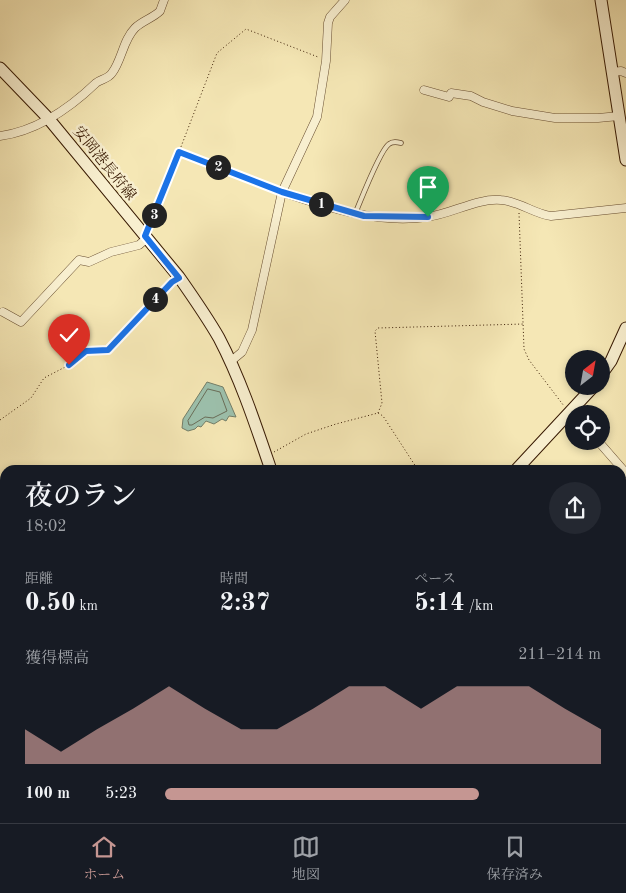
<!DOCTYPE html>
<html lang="ja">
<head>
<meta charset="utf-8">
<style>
	:root { --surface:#171b24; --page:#242831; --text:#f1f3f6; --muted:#9ea1a6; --line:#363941; --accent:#c59692 }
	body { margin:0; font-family:"Old Standard TT","Noto Serif JP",serif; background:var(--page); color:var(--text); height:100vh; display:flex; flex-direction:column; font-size:19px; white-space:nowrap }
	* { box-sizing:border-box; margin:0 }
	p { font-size:16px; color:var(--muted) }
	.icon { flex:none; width:28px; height:28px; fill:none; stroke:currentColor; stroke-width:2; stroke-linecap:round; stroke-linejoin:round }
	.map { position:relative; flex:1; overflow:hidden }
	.side { position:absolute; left:0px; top:465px; width:626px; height:359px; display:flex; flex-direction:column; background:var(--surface); border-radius:15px 15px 0 0; box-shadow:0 2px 8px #0003 }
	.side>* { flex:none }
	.needle { width:32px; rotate:31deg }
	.buttons { position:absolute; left:565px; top:350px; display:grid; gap:10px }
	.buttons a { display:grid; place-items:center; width:45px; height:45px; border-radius:50%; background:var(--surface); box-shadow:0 2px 8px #0003; font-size:25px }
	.pin { position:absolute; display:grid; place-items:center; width:42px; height:42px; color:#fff; margin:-51px -21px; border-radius:50% 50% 50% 0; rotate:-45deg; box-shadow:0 0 5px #0007 }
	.pin .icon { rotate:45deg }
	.km { position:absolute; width:25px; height:25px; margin:-12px; border-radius:50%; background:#222; color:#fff; font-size:14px; line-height:25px; text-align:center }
	.round { display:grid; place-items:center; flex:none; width:52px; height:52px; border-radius:26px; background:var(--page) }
	.headline { display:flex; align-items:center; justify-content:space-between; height:85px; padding:0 25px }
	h1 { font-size:28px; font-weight:600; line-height:38px }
	.figures { display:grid; grid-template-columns:repeat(3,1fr); gap:8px; height:85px; padding:5px 25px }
	.figures div { display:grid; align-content:center }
	.figures b { font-size:25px; font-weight:600 }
	.figures small { font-size:14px; font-weight:400 }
	.figures p { font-size:14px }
	.chart { height:140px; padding:10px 25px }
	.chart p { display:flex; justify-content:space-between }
	.chart svg { width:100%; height:90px; margin-top:5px; fill:var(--accent); opacity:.7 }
	ul { padding:0 25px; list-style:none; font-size:16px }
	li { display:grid; grid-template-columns:80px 60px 1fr; align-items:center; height:38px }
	li i { height:12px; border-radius:6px; background:var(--accent) }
	.tab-bar { display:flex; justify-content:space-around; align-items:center; height:70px; border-top:1px solid var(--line); background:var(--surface); font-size:14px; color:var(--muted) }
	.tab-bar a { display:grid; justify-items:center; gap:2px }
	.tab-bar .selected { color:var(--accent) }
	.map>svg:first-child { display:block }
	.green { fill:#c2c388; stroke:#7d6e46 }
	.water { fill:#9cc0ac; stroke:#747e68 }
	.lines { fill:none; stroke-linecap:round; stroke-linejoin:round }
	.shore { stroke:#6a6d58; stroke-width:1 }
	.lane-casing { stroke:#674d30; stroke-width:5.5 }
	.street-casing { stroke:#674d30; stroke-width:9 }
	.secondary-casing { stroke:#381a03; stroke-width:13 }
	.path { stroke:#381a03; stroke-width:1; stroke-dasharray:1 2.5; stroke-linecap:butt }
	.lane { stroke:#f8efcf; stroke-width:4 }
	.street { stroke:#f8efcf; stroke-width:8 }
	.secondary { stroke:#f8efcf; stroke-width:11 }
	.route-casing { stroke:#fff; stroke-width:10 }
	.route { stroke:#1a73e8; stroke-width:6 }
	.labels { text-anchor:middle; stroke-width:5; stroke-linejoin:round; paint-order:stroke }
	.street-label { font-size:15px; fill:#381a03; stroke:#f8efcf }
</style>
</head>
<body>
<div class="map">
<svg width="626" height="823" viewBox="0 0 626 823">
	<rect width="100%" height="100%" fill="#f5e7b5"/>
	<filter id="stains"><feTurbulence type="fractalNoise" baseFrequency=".004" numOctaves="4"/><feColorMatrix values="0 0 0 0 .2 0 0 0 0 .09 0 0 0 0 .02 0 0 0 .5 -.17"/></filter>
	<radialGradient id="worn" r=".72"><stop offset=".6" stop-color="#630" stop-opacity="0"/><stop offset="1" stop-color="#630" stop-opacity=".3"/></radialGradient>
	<!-- green -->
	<path class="green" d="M 621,790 L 626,797 L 626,823 L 580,823 L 581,819 L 621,819 Z"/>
	<!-- water -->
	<path class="water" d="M 207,382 L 223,387 L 236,417 L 229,416 L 226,421 L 222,419 L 214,424 L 206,421 L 201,427 L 198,426 L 195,429 L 188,431 L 182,428 L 183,419 Z"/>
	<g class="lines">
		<!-- shore -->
		<path class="shore" d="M 208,389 L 220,392 L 227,411 L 213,418 L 205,417 L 192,425 L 189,425 L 188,421 Z"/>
		<defs>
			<path id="lane" d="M 355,214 C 361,200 380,150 389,144 C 393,141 397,142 401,143"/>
			<g id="street">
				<path d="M 612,72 L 621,71 L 626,73"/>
				<path d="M 424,90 L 449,97 L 451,93 L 471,96 L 483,102 L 512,111 L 555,118 L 598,118 L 619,116"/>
				<path d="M 0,136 C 37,131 70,108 96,83 C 101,79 108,79 112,73 C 122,60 123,40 135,28 C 142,21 153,18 160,11 L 164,0"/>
				<path d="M 282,192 C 329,208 378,224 427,217 C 452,214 476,198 501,200 C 519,201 534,214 551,216 L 626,208"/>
				<path d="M 3,312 L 21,322 L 79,260 L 89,262 L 111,252 L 139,245 L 147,238"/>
				<path d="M 230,362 L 242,352 L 252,330 L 282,192 L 317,117 L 326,61 L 328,23 L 330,17 L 345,0"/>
				<path d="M 598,441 L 626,473"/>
				<path d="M 0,614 L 5,620"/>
				<path d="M 0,706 L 5,713"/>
				<path d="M 621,724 L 626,725"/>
				<path d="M 621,787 L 626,787"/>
				<path d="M 76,819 L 79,823"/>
				<path d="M 537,819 L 545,822 L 552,819"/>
				<path d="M 181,823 L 187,819"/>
				<path d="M 501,823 L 502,819"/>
			</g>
			<g id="secondary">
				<path d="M 601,0 L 626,160"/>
				<path d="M 0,68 L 48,118 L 179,277 C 193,297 207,317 219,338 C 241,380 256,426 271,470"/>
				<path d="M 601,375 L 611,361 L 626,328"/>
				<path d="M 516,470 L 594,386"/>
				<path d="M 395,819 L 396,823"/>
			</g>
		</defs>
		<!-- lane casing -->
		<use href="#lane" class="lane-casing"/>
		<!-- street casing -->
		<use href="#street" class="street-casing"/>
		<!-- secondary casing -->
		<use href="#secondary" class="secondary-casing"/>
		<!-- path -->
		<g class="path">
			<path d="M 275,189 L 179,152 L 217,53 L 246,29 L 318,57"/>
			<path d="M 519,213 L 524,349 L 529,360 L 564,406"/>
			<path d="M 150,225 L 179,152"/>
			<path d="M 378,413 L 382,403 L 375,331 L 378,328 L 524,324"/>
			<path d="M 0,420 L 31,398 L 44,378 L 69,365 L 85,351 L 108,350 L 172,282"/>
			<path d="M 274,452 L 306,434 L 336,424 L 378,413 L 383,416 L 418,470"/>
		</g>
		<!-- lane -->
		<use href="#lane" class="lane"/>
		<!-- street -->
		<use href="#street" class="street"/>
		<!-- secondary -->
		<use href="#secondary" class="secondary"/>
	</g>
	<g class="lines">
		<defs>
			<path id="route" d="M 69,365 L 86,351 L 108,350 L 172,282 L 179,278 L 145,236 L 179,152 L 282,192 L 364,216 L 428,217"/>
		</defs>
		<!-- route casing -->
		<use href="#route" class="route-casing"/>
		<!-- route -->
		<use href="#route" class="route"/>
	</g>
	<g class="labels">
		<!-- street labels -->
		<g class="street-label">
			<text transform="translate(105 163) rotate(51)" y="5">安岡港長府線</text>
		</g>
	</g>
	<rect width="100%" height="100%" filter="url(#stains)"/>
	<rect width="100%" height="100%" fill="url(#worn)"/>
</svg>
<div class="buttons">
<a><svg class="needle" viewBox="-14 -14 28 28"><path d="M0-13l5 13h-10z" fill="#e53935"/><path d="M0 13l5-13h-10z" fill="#9ea1a6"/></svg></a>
<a><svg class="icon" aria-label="locate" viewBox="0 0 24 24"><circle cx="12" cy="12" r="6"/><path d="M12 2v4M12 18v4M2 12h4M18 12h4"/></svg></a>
</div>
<div class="pin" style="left:428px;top:217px;background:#1e9e55"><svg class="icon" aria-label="arrive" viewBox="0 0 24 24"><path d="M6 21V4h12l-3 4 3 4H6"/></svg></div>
<div class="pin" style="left:69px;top:365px;background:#d93025"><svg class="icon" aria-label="check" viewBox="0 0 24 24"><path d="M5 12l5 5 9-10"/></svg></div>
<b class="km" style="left:321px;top:204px">1</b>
<b class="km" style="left:218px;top:167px">2</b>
<b class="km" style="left:154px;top:215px">3</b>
<b class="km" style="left:155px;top:299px">4</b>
<section class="side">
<div class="headline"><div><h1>夜のラン</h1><p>18:02</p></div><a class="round"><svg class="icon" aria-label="share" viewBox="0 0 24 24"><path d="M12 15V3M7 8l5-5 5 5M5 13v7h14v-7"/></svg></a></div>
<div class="figures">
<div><p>距離</p><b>0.50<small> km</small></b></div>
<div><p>時間</p><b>2:37</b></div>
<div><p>ペース</p><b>5:14<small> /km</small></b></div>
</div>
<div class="chart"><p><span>獲得標高</span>211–214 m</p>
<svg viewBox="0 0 160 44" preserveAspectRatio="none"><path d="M0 44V27L10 38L20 27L30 17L40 6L50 17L60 27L70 27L80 17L90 6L100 6L110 17L120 6L130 6L140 6L150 17L160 27V44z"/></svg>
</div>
<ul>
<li><b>100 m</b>5:23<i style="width:72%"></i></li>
</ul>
</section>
</div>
<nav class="tab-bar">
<a class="selected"><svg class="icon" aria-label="home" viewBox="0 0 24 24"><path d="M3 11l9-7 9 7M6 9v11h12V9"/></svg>ホーム</a>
<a><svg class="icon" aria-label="map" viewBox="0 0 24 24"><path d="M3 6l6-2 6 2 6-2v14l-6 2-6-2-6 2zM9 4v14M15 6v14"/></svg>地図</a>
<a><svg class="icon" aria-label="saved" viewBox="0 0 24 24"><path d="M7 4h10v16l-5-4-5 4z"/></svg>保存済み</a>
</nav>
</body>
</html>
